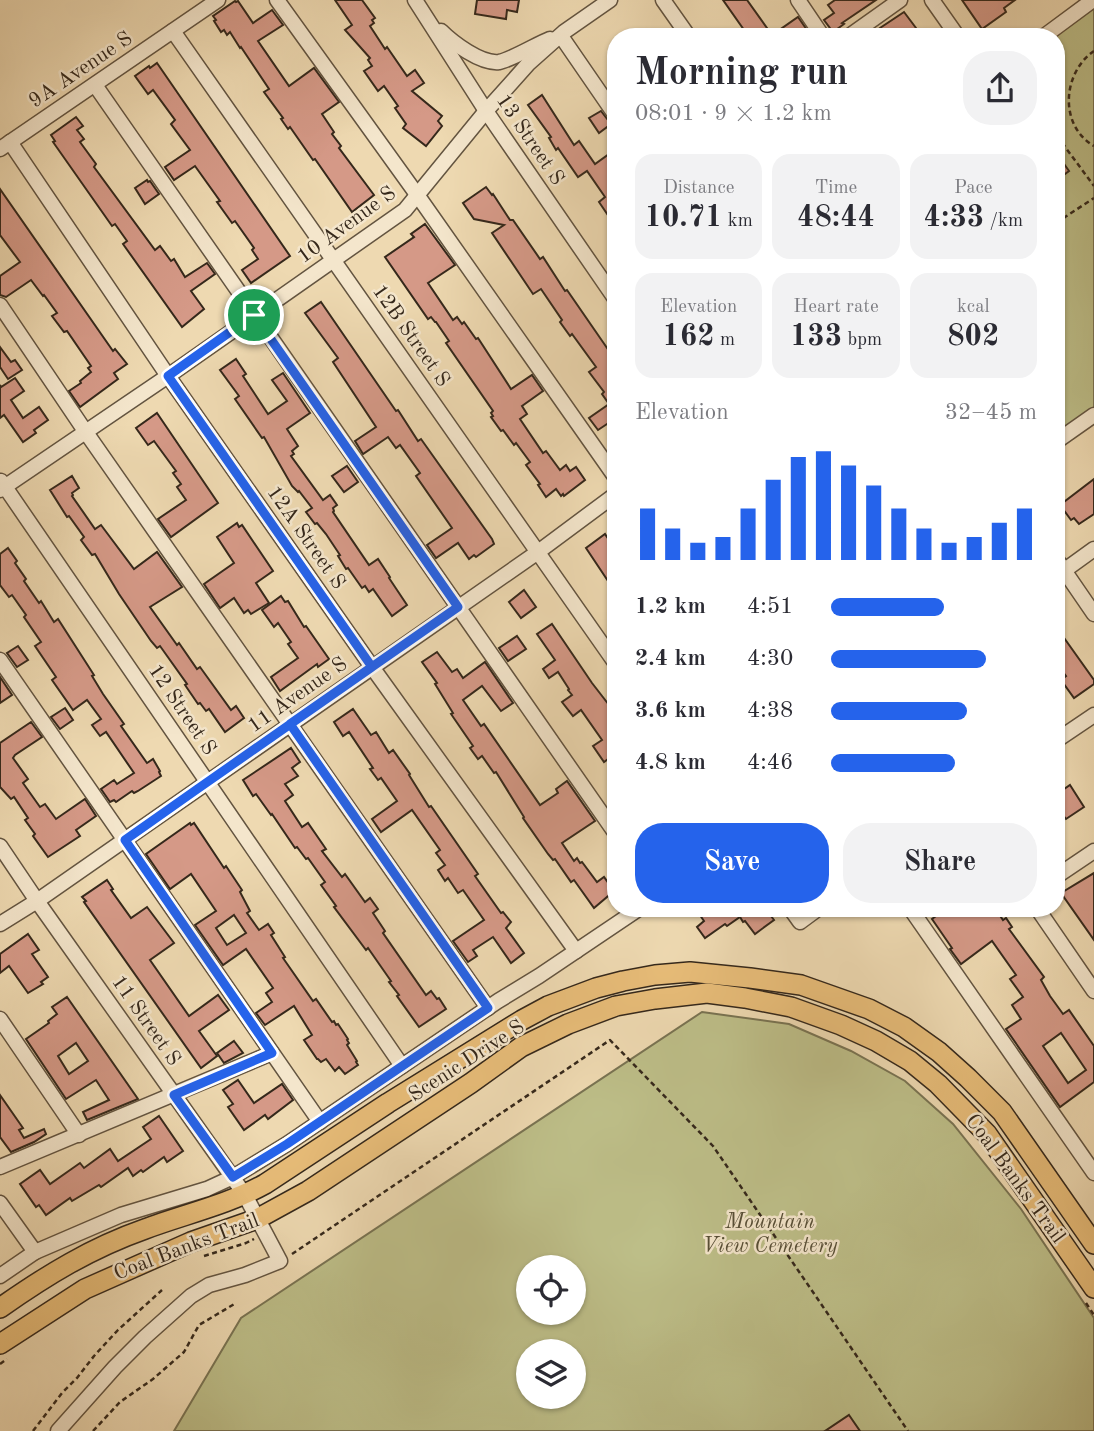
<!DOCTYPE html>
<html lang="en">
<head>
<meta charset="utf-8">
<style>
	:root { --surface:#fff; --page:#f2f2f3; --text:#2b2b33; --muted:#7c7c81; --accent:#2563eb }
	body { margin:0; font-family:"Old Standard TT",serif; background:var(--page); color:var(--text); height:100vh; display:flex; flex-direction:column; font-size:26px; white-space:nowrap }
	* { box-sizing:border-box; margin:0 }
	p { font-size:23px; color:var(--muted) }
	.icon { flex:none; width:38px; height:38px; fill:none; stroke:currentColor; stroke-width:2; stroke-linecap:round; stroke-linejoin:round }
	.map { position:relative; flex:1; overflow:hidden }
	.drawer { position:absolute; left:607px; top:28px; width:458px; height:889px; display:flex; flex-direction:column; background:var(--surface); border-radius:28px; box-shadow:0 2px 5px #0004 }
	.drawer>* { flex:none }
	.controls { position:absolute; left:516px; top:1255px; display:grid; gap:14px }
	.controls a { display:grid; place-items:center; width:70px; height:70px; border-radius:50%; background:var(--surface); box-shadow:0 2px 5px #0004; font-size:35px }
	.pin { position:absolute; display:grid; place-items:center; width:60px; height:60px; color:#fff; margin:-30px; border:4px solid #fff; border-radius:50%; box-shadow:0 2px 7px #0007 }
	.round { display:grid; place-items:center; flex:none; width:74px; height:74px; border-radius:28px; background:var(--page) }
	.head { display:flex; align-items:center; justify-content:space-between; height:119px; padding:0 28px }
	h1 { font-size:38px; font-weight:600; line-height:52px }
	.metrics { display:grid; grid-template-columns:repeat(3,1fr); gap:10px; height:119px; padding:7px 28px }
	.metrics div { display:grid; align-content:center; border-radius:18px; background:var(--page); text-align:center }
	.metrics b { font-size:30px; font-weight:600 }
	.metrics small { font-size:19px; font-weight:400 }
	.metrics p { font-size:19px }
	.chart { height:196px; padding:14px 28px }
	.chart p { display:flex; justify-content:space-between }
	.chart svg { width:100%; height:126px; margin-top:7px; stroke:var(--accent); stroke-width:6 }
	.cta { display:flex; gap:14px; margin-top:auto; padding:14px 28px }
	.cta a { flex:1; height:80px; border-radius:28px; background:var(--accent); color:#fff; font-size:28px; font-weight:600; line-height:80px; text-align:center }
	.cta a+a { background:var(--page); color:var(--text) }
	ul { padding:0 28px; list-style:none; font-size:23px }
	li { display:grid; grid-template-columns:112px 84px 1fr; align-items:center; height:52px }
	li i { height:18px; border-radius:9px; background:var(--accent) }
	.map>svg:first-child { display:block }
	.green { fill:#bdbe88; stroke:#797352; stroke-width:2; fill-rule:evenodd }
	.building { fill:#d59987; stroke:#35281b; stroke-width:2; fill-rule:evenodd }
	.lines { fill:none; stroke-linecap:round; stroke-linejoin:round }
	.minor-casing { stroke:#635440; stroke-width:17 }
	.major-casing { stroke:#35281b; stroke-width:22 }
	.path { stroke:#35281b; stroke-width:2.5; stroke-dasharray:5 3.5; stroke-linecap:butt }
	.minor { stroke:#f4e6cc; stroke-width:14 }
	.major { stroke:#e7bc78; stroke-width:19 }
	.route-casing { stroke:#fff; stroke-width:14 }
	.route { stroke:#2563eb; stroke-width:9 }
	.labels { text-anchor:middle; stroke-width:5; stroke-linejoin:round; paint-order:stroke }
	.street-label { font-size:21px; fill:#35281b; stroke:#f4e6cc }
	.park-label { font-size:21px; font-style:italic; fill:#574e36; stroke:#f4e6cc }
</style>
</head>
<body>
<div class="map">
<svg width="1094" height="1431" viewBox="0 0 1094 1431">
	<rect width="100%" height="100%" fill="#eed9b1"/>
	<filter id="stains"><feTurbulence type="fractalNoise" baseFrequency=".00286" numOctaves="4"/><feColorMatrix values="0 0 0 0 .2 0 0 0 0 .09 0 0 0 0 .02 0 0 0 .5 -.17"/></filter>
	<radialGradient id="worn" r=".72"><stop offset=".6" stop-color="#630" stop-opacity="0"/><stop offset="1" stop-color="#630" stop-opacity=".3"/></radialGradient>
	<!-- green -->
	<g class="green">
		<path d="M 1094,8 L 1094,408 L 1057,434 L 1057,37 L 1054,37 Z"/>
		<path d="M 702,1012 L 789,1024 L 851,1051 L 905,1081 L 953,1124 L 1021,1209 L 1094,1318 L 1094,1431 L 174,1431 L 241,1318 ZM 528,1267 L 574,1267 L 574,1312 L 528,1312 ZM 528,1351 L 574,1351 L 574,1396 L 528,1396 Z"/>
	</g>
	<!-- building -->
	<g class="building">
		<path d="M 335,0 L 362,0 L 375,18 L 372,20 L 374,23 L 370,26 L 385,49 L 387,47 L 407,76 L 415,70 L 424,83 L 412,91 L 442,116 L 438,121 L 442,126 L 426,146 L 403,128 L 406,124 L 395,108 L 398,106 L 384,86 L 378,91 L 364,71 L 372,66 L 368,60 L 370,58 L 345,30 L 352,25 Z"/>
		<path d="M 477,0 L 519,0 L 517,12 L 507,10 L 506,19 L 475,14 Z"/>
		<path d="M 723,0 L 747,0 L 772,35 L 798,17 L 807,30 L 797,37 L 749,37 Z"/>
		<path d="M 835,0 L 876,0 L 842,23 L 844,24 L 833,32 L 824,20 L 834,13 L 828,5 Z"/>
		<path d="M 962,0 L 1015,0 L 1004,8 L 1006,12 L 982,29 Z"/>
		<path d="M 235,1 L 236,2 L 238,1 L 253,23 L 272,10 L 283,25 L 258,41 L 289,86 L 314,68 L 339,102 L 322,114 L 334,132 L 332,134 L 341,146 L 339,148 L 374,195 L 352,212 L 315,159 L 313,160 L 290,127 L 288,129 L 281,119 L 283,118 L 264,92 L 269,89 L 241,47 L 240,48 L 230,32 L 227,35 L 224,30 L 221,32 L 214,21 L 216,20 L 213,16 Z"/>
		<path d="M 904,12 L 916,28 L 904,37 L 886,37 L 880,28 Z"/>
		<path d="M 157,63 L 290,256 L 251,283 L 242,270 L 258,259 L 252,250 L 254,248 L 235,221 L 232,223 L 217,202 L 220,201 L 195,166 L 174,180 L 165,167 L 190,150 L 171,124 L 175,120 L 153,90 L 148,94 L 135,76 L 149,66 L 150,68 Z"/>
		<path d="M 542,95 L 574,145 L 579,141 L 595,164 L 616,149 L 616,171 L 610,174 L 616,183 L 616,227 L 599,202 L 605,197 L 587,171 L 578,177 L 558,148 L 556,150 L 549,138 L 551,137 L 528,105 Z"/>
		<path d="M 601,111 L 611,124 L 599,133 L 589,118 Z"/>
		<path d="M 76,117 L 83,126 L 77,130 L 84,139 L 80,142 L 96,164 L 94,167 L 155,250 L 160,246 L 171,261 L 174,259 L 185,277 L 207,263 L 215,274 L 191,291 L 204,309 L 182,327 L 123,244 L 127,241 L 115,224 L 112,226 L 53,142 L 55,141 L 51,135 Z"/>
		<path d="M 1057,154 L 1069,171 L 1057,180 Z"/>
		<path d="M 147,180 L 148,182 L 150,181 L 159,194 L 145,204 L 135,188 Z"/>
		<path d="M 486,187 L 492,195 L 493,194 L 510,220 L 513,220 L 540,259 L 543,257 L 565,291 L 567,290 L 616,361 L 616,418 L 598,430 L 589,418 L 609,404 L 602,394 L 604,392 L 589,372 L 596,367 L 572,334 L 570,336 L 560,322 L 562,320 L 541,289 L 533,294 L 492,233 L 504,225 L 474,219 L 463,203 Z"/>
		<path d="M 0,189 L 113,351 L 115,349 L 127,364 L 114,373 L 118,379 L 80,407 L 69,391 L 81,383 L 80,381 L 91,372 L 88,368 L 91,366 L 67,331 L 64,332 L 52,316 L 57,313 L 44,295 L 43,296 L 31,280 L 6,297 L 0,295 L 0,276 L 20,262 L 0,235 Z"/>
		<path d="M 425,224 L 455,265 L 428,283 L 453,320 L 457,317 L 462,324 L 464,322 L 476,339 L 478,338 L 511,389 L 532,375 L 543,391 L 522,406 L 527,414 L 520,419 L 543,453 L 546,451 L 560,470 L 566,465 L 570,471 L 576,467 L 585,480 L 564,496 L 563,494 L 561,496 L 556,489 L 546,497 L 538,485 L 540,484 L 526,465 L 530,462 L 516,443 L 514,445 L 503,430 L 501,431 L 491,417 L 493,416 L 491,413 L 493,411 L 446,343 L 449,341 L 436,322 L 435,322 L 431,317 L 428,319 L 385,257 L 414,237 L 411,234 Z"/>
		<path d="M 321,302 L 396,411 L 398,410 L 418,441 L 421,439 L 492,539 L 494,544 L 476,557 L 474,555 L 469,559 L 458,543 L 436,558 L 427,545 L 452,528 L 416,476 L 420,473 L 400,445 L 396,448 L 388,437 L 363,454 L 355,441 L 376,427 L 333,362 L 338,358 L 305,313 Z"/>
		<path d="M 0,347 L 11,362 L 15,360 L 22,370 L 8,379 L 0,367 Z"/>
		<path d="M 236,359 L 246,374 L 243,376 L 268,414 L 287,401 L 272,380 L 283,373 L 310,413 L 287,429 L 298,446 L 292,451 L 294,454 L 291,456 L 323,500 L 330,495 L 337,505 L 333,508 L 334,511 L 333,512 L 369,565 L 378,559 L 390,577 L 389,578 L 407,605 L 392,616 L 373,589 L 369,592 L 365,586 L 362,588 L 348,568 L 346,569 L 338,556 L 340,555 L 326,534 L 317,523 L 315,524 L 306,512 L 312,508 L 299,491 L 298,492 L 292,486 L 264,437 L 262,438 L 235,399 L 239,396 L 220,370 Z"/>
		<path d="M 15,378 L 24,391 L 11,400 L 23,418 L 39,407 L 48,420 L 34,430 L 36,433 L 23,442 L 4,415 L 0,418 L 0,385 L 1,387 Z"/>
		<path d="M 157,413 L 218,503 L 171,537 L 158,519 L 186,500 L 177,487 L 181,484 L 173,473 L 176,471 L 154,441 L 148,445 L 136,428 Z"/>
		<path d="M 347,466 L 358,482 L 344,492 L 332,476 Z"/>
		<path d="M 72,476 L 79,488 L 72,493 L 73,495 L 72,496 L 95,529 L 101,525 L 134,569 L 157,552 L 182,587 L 150,607 L 177,645 L 179,643 L 197,669 L 200,667 L 231,710 L 236,706 L 244,718 L 225,732 L 209,709 L 206,711 L 200,703 L 198,704 L 185,685 L 187,684 L 160,646 L 157,648 L 151,641 L 119,594 L 95,554 L 92,555 L 81,540 L 84,537 L 69,516 L 67,517 L 50,490 Z"/>
		<path d="M 1094,479 L 1094,514 L 1079,524 L 1074,518 L 1071,520 L 1060,505 Z"/>
		<path d="M 237,523 L 239,527 L 242,525 L 273,571 L 256,583 L 269,603 L 251,614 L 248,610 L 244,613 L 234,598 L 220,608 L 204,584 L 234,563 L 217,537 Z"/>
		<path d="M 616,531 L 616,593 L 586,548 L 605,534 L 607,537 Z"/>
		<path d="M 8,548 L 17,561 L 15,563 L 26,579 L 24,581 L 39,603 L 41,601 L 54,622 L 58,619 L 94,675 L 92,676 L 103,694 L 124,724 L 121,726 L 147,763 L 153,759 L 160,771 L 159,772 L 161,776 L 138,791 L 134,793 L 132,791 L 116,802 L 114,800 L 110,802 L 101,789 L 114,780 L 117,784 L 134,773 L 106,732 L 100,736 L 92,725 L 101,719 L 87,700 L 73,710 L 52,680 L 56,677 L 35,646 L 41,642 L 24,617 L 26,615 L 12,595 L 9,597 L 0,585 L 0,554 Z"/>
		<path d="M 524,590 L 536,607 L 521,618 L 509,602 Z"/>
		<path d="M 281,596 L 285,602 L 288,601 L 304,627 L 306,626 L 329,659 L 318,667 L 317,664 L 280,691 L 271,677 L 298,658 L 288,644 L 291,642 L 278,623 L 274,627 L 262,610 Z"/>
		<path d="M 552,624 L 592,683 L 616,714 L 616,753 L 604,762 L 593,746 L 602,740 L 581,710 L 573,716 L 562,702 L 572,695 L 568,690 L 569,689 L 558,672 L 549,678 L 543,669 L 555,660 L 537,634 Z"/>
		<path d="M 1057,628 L 1094,680 L 1094,684 L 1074,698 L 1061,680 L 1066,676 L 1057,664 Z"/>
		<path d="M 517,636 L 526,649 L 508,661 L 499,648 Z"/>
		<path d="M 18,646 L 28,660 L 17,667 L 7,653 Z"/>
		<path d="M 437,652 L 452,672 L 457,669 L 463,678 L 485,662 L 513,703 L 501,711 L 482,686 L 463,700 L 481,726 L 484,724 L 540,805 L 558,793 L 556,789 L 567,781 L 595,821 L 562,843 L 574,861 L 577,858 L 580,863 L 582,862 L 597,882 L 604,877 L 614,891 L 594,908 L 574,880 L 571,882 L 555,859 L 553,860 L 548,854 L 523,818 L 524,817 L 496,772 L 494,773 L 482,756 L 478,759 L 470,748 L 473,746 L 451,714 L 453,713 L 435,684 L 437,683 L 422,662 Z"/>
		<path d="M 0,677 L 12,695 L 0,703 Z"/>
		<path d="M 65,708 L 73,720 L 60,729 L 51,717 Z"/>
		<path d="M 353,709 L 371,735 L 376,732 L 389,753 L 393,750 L 410,774 L 409,775 L 429,807 L 431,806 L 478,874 L 475,876 L 501,913 L 503,912 L 511,922 L 506,928 L 524,953 L 511,963 L 493,937 L 473,950 L 477,956 L 468,962 L 453,941 L 484,920 L 463,890 L 458,893 L 448,878 L 445,881 L 438,870 L 445,865 L 436,853 L 440,850 L 412,810 L 381,832 L 372,819 L 397,801 L 381,778 L 378,780 L 370,769 L 373,768 L 349,732 L 343,736 L 334,722 Z"/>
		<path d="M 31,722 L 42,737 L 15,755 L 13,758 L 28,779 L 23,783 L 40,807 L 45,804 L 56,819 L 85,799 L 96,816 L 76,830 L 80,836 L 48,857 L 33,836 L 35,834 L 25,820 L 28,818 L 14,797 L 11,799 L 0,787 L 0,743 Z"/>
		<path d="M 291,748 L 300,762 L 292,768 L 298,776 L 285,784 L 293,795 L 285,801 L 302,827 L 308,823 L 326,849 L 322,851 L 342,877 L 345,874 L 365,902 L 370,898 L 378,909 L 373,913 L 385,931 L 383,933 L 426,995 L 431,991 L 437,999 L 439,998 L 446,1009 L 419,1027 L 397,996 L 399,995 L 389,982 L 391,981 L 368,948 L 366,950 L 334,907 L 336,906 L 321,885 L 325,882 L 308,858 L 306,859 L 297,847 L 295,848 L 272,814 L 271,815 L 256,794 L 253,796 L 243,780 Z"/>
		<path d="M 1070,785 L 1084,807 L 1066,819 L 1057,807 L 1057,794 Z"/>
		<path d="M 190,823 L 191,825 L 194,823 L 224,868 L 226,866 L 242,890 L 240,892 L 250,911 L 247,913 L 259,930 L 268,924 L 274,933 L 271,935 L 285,957 L 283,958 L 313,1001 L 316,999 L 332,1022 L 334,1021 L 336,1025 L 338,1024 L 348,1039 L 347,1040 L 349,1043 L 347,1045 L 357,1061 L 356,1062 L 358,1065 L 345,1074 L 339,1067 L 335,1071 L 326,1059 L 321,1062 L 318,1059 L 317,1059 L 304,1040 L 312,1035 L 294,1006 L 265,1025 L 256,1013 L 272,1002 L 266,993 L 273,988 L 246,949 L 223,965 L 195,925 L 216,911 L 191,874 L 170,889 L 146,854 ZM 234,915 L 246,933 L 227,945 L 216,928 Z"/>
		<path d="M 1094,873 L 1094,940 L 1061,893 Z"/>
		<path d="M 107,880 L 113,889 L 111,890 L 131,918 L 147,907 L 174,943 L 150,960 L 189,1016 L 218,995 L 229,1010 L 199,1031 L 217,1056 L 201,1068 L 84,902 L 86,901 L 82,897 Z"/>
		<path d="M 695,908 L 765,908 L 774,920 L 755,934 L 745,921 L 743,922 L 740,917 L 727,926 L 725,924 L 705,938 L 697,927 L 704,921 Z"/>
		<path d="M 947,908 L 995,908 L 1003,920 L 1006,918 L 1012,927 L 1009,929 L 1044,977 L 1041,980 L 1050,996 L 1063,1014 L 1069,1010 L 1094,1046 L 1094,1082 L 1060,1107 L 1006,1029 L 1021,1019 L 1012,1005 L 1023,997 L 1010,979 L 1016,975 L 992,941 L 961,964 L 950,949 L 952,948 L 932,919 ZM 1061,1033 L 1086,1070 L 1068,1083 L 1043,1046 Z"/>
		<path d="M 28,934 L 39,950 L 32,954 L 48,977 L 41,982 L 43,984 L 28,993 L 9,966 L 0,973 L 0,954 Z"/>
		<path d="M 67,997 L 138,1099 L 87,1120 L 83,1112 L 109,1100 L 96,1080 L 66,1099 L 26,1039 L 49,1023 L 48,1021 L 57,1014 L 52,1007 ZM 76,1043 L 88,1061 L 69,1074 L 58,1056 Z"/>
		<path d="M 234,1041 L 243,1053 L 224,1063 L 217,1053 Z"/>
		<path d="M 238,1080 L 254,1103 L 282,1084 L 293,1100 L 268,1119 L 265,1115 L 244,1130 L 228,1107 L 233,1104 L 223,1090 Z"/>
		<path d="M 0,1095 L 23,1128 L 19,1130 L 24,1138 L 44,1129 L 46,1134 L 34,1142 L 11,1152 L 0,1137 Z"/>
		<path d="M 159,1116 L 183,1151 L 167,1162 L 164,1157 L 143,1172 L 141,1170 L 133,1176 L 128,1168 L 101,1187 L 99,1185 L 72,1201 L 70,1198 L 46,1215 L 39,1205 L 36,1207 L 20,1184 L 40,1170 L 50,1184 L 80,1163 L 84,1168 L 110,1149 L 118,1161 L 151,1139 L 143,1127 Z"/>
		<path d="M 849,1415 L 860,1431 L 825,1431 Z"/>
	</g>
	<g class="lines">
		<defs>
			<g id="minor">
				<path d="M 277,0 L 418,196 L 616,478"/>
				<path d="M 415,0 L 486,111 L 616,300"/>
				<path d="M 663,0 L 689,37"/>
				<path d="M 798,0 L 823,37"/>
				<path d="M 932,0 L 958,37"/>
				<path d="M 173,31 L 616,664"/>
				<path d="M 441,31 C 453,43 481,64 499,62 C 511,60 537,44 550,39"/>
				<path d="M 561,36 L 616,116"/>
				<path d="M 848,37 L 900,0"/>
				<path d="M 1043,37 L 1093,0"/>
				<path d="M 95,85 L 616,834"/>
				<path d="M 10,142 L 168,376 L 372,667 L 576,951"/>
				<path d="M 0,149 L 218,0"/>
				<path d="M 0,305 L 85,431 L 488,1008"/>
				<path d="M 1057,441 L 1094,415"/>
				<path d="M 1,481 L 402,1066"/>
				<path d="M 0,490 L 168,376 L 405,210 L 486,111 L 528,64 L 564,32 L 610,0"/>
				<path d="M 1057,560 L 1094,614"/>
				<path d="M 1058,575 L 1094,549"/>
				<path d="M 0,660 L 320,1122"/>
				<path d="M 1057,740 L 1094,715"/>
				<path d="M 0,846 L 37,901 L 245,1195 L 280,1261 L 245,1275 L 209,1285 L 191,1296 L 145,1337 L 115,1367 L 58,1431"/>
				<path d="M 1057,876 L 1094,851"/>
				<path d="M 790,908 L 800,922 L 819,908"/>
				<path d="M 910,908 L 1094,1173"/>
				<path d="M 1037,908 L 1094,991"/>
				<path d="M 0,924 L 37,901 L 538,552 L 616,494"/>
				<path d="M 0,1019 L 79,1135"/>
				<path d="M 0,1167 L 272,1053"/>
				<path d="M 0,1203 L 35,1252"/>
				<path d="M 0,1276 L 35,1252 L 121,1215 L 207,1189 L 233,1177 L 287,1144 L 498,1001 L 539,976 L 640,908"/>
			</g>
			<g id="major">
				<path d="M 0,1308 C 47,1275 91,1248 145,1229 C 185,1214 227,1205 265,1184 L 388,1103 L 522,1020 L 548,1006 L 596,988 L 623,981 L 655,975 L 690,972 L 750,978 L 801,985 L 869,1009 L 904,1027 L 939,1052 L 968,1078 L 1002,1112 L 1094,1244"/>
				<path d="M 0,1344 L 85,1289 L 191,1242 L 257,1219 L 308,1191 L 471,1083 L 521,1047 L 568,1024 L 616,1006 L 655,999 L 707,993 L 745,998 L 791,1007 L 841,1025 L 876,1041 L 910,1061 L 938,1084 L 987,1134 L 1094,1288"/>
			</g>
		</defs>
		<!-- minor casing -->
		<use href="#minor" class="minor-casing"/>
		<!-- major casing -->
		<use href="#major" class="major-casing"/>
		<!-- path -->
		<g class="path">
			<path d="M 1094,51 C 1063,72 1058,125 1094,146"/>
			<path d="M 1057,136 L 1094,186"/>
			<path d="M 1057,224 L 1065,217 L 1094,198"/>
			<path d="M 292,1254 L 610,1040 L 713,1146 L 908,1431"/>
			<path d="M 204,1256 L 246,1243 L 254,1239"/>
			<path d="M 1086,1303 L 1094,1315"/>
			<path d="M 0,1364 L 7,1359"/>
			<path d="M 33,1431 L 62,1393 L 77,1378 L 94,1356 L 118,1330 L 162,1290"/>
			<path d="M 93,1431 L 120,1402 L 153,1379 L 184,1352 L 199,1325 L 236,1303"/>
		</g>
		<!-- minor -->
		<use href="#minor" class="minor"/>
		<!-- major -->
		<use href="#major" class="major"/>
	</g>
	<g class="lines">
		<defs>
			<path id="route" d="M 254,315 L 168,376 L 372,667 C 289,725 207,782 125,840 L 272,1053 L 174,1095 L 233,1177 L 287,1144 L 488,1008 L 290,724 L 458,607 L 254,315"/>
		</defs>
		<!-- route casing -->
		<use href="#route" class="route-casing"/>
		<!-- route -->
		<use href="#route" class="route"/>
	</g>
	<g class="labels">
		<!-- street labels -->
		<g class="street-label">
			<text transform="translate(80 69) rotate(-34)" y="7">9A Avenue S</text>
			<text transform="translate(531 139) rotate(56)" y="7">13 Street S</text>
			<text transform="translate(346 224) rotate(-36)" y="7">10 Avenue S</text>
			<text transform="translate(412 335) rotate(55)" y="7">12B Street S</text>
			<text transform="translate(307 537) rotate(55)" y="7">12A Street S</text>
			<text transform="translate(297 694) rotate(-35)" y="7">11 Avenue S</text>
			<text transform="translate(183 709) rotate(56)" y="7">12 Street S</text>
			<text transform="translate(147 1020) rotate(55)" y="7">11 Street S</text>
			<text transform="translate(466 1060) rotate(-33)" y="7">Scenic Drive S</text>
			<text transform="translate(1016 1178) rotate(54)" y="7">Coal Banks Trail</text>
			<text transform="translate(186 1246) rotate(-21)" y="7">Coal Banks Trail</text>
		</g>
		<!-- park labels -->
		<g class="park-label">
			<text x="770" y="1228">Mountain<tspan x="770" dy="24">View Cemetery</tspan></text>
		</g>
	</g>
	<rect width="100%" height="100%" filter="url(#stains)"/>
	<rect width="100%" height="100%" fill="url(#worn)"/>
</svg>
<div class="controls">
<a><svg class="icon" aria-label="locate" viewBox="0 0 24 24"><circle cx="12" cy="12" r="6"/><path d="M12 2v4M12 18v4M2 12h4M18 12h4"/></svg></a>
<a><svg class="icon" aria-label="layers" viewBox="0 0 24 24"><path d="M12 4l9 5-9 5-9-5zM3 14l9 5 9-5"/></svg></a>
</div>
<div class="pin" style="left:254px;top:315px;background:#1e9e55"><svg class="icon" aria-label="arrive" viewBox="0 0 24 24"><path d="M6 21V4h12l-3 4 3 4H6"/></svg></div>
<section class="drawer">
<div class="head"><div><h1>Morning run</h1><p>08:01 · 9 × 1.2 km</p></div><a class="round"><svg class="icon" aria-label="share" viewBox="0 0 24 24"><path d="M12 15V3M7 8l5-5 5 5M5 13v7h14v-7"/></svg></a></div>
<div class="metrics">
<div><p>Distance</p><b>10.71<small> km</small></b></div>
<div><p>Time</p><b>48:44</b></div>
<div><p>Pace</p><b>4:33<small> /km</small></b></div>
</div>
<div class="metrics">
<div><p>Elevation</p><b>162<small> m</small></b></div>
<div><p>Heart rate</p><b>133<small> bpm</small></b></div>
<div><p>kcal</p><b>802</b></div>
</div>
<div class="chart"><p><span>Elevation</span>32–45 m</p>
<svg viewBox="0 0 160 44" preserveAspectRatio="none"><path d="M5 44V26M15 44V33M25 44V38M35 44V36M45 44V26M55 44V16M65 44V8M75 44V6M85 44V11M95 44V18M105 44V26M115 44V33M125 44V38M135 44V36M145 44V31M155 44V26"/></svg>
</div>
<ul>
<li><b>1.2 km</b>4:51<i style="width:55%"></i></li>
<li><b>2.4 km</b>4:30<i style="width:75%"></i></li>
<li><b>3.6 km</b>4:38<i style="width:66%"></i></li>
<li><b>4.8 km</b>4:46<i style="width:60%"></i></li>
</ul>
<div class="cta"><a>Save</a><a>Share</a></div>
</section>
</div>
</body>
</html>
